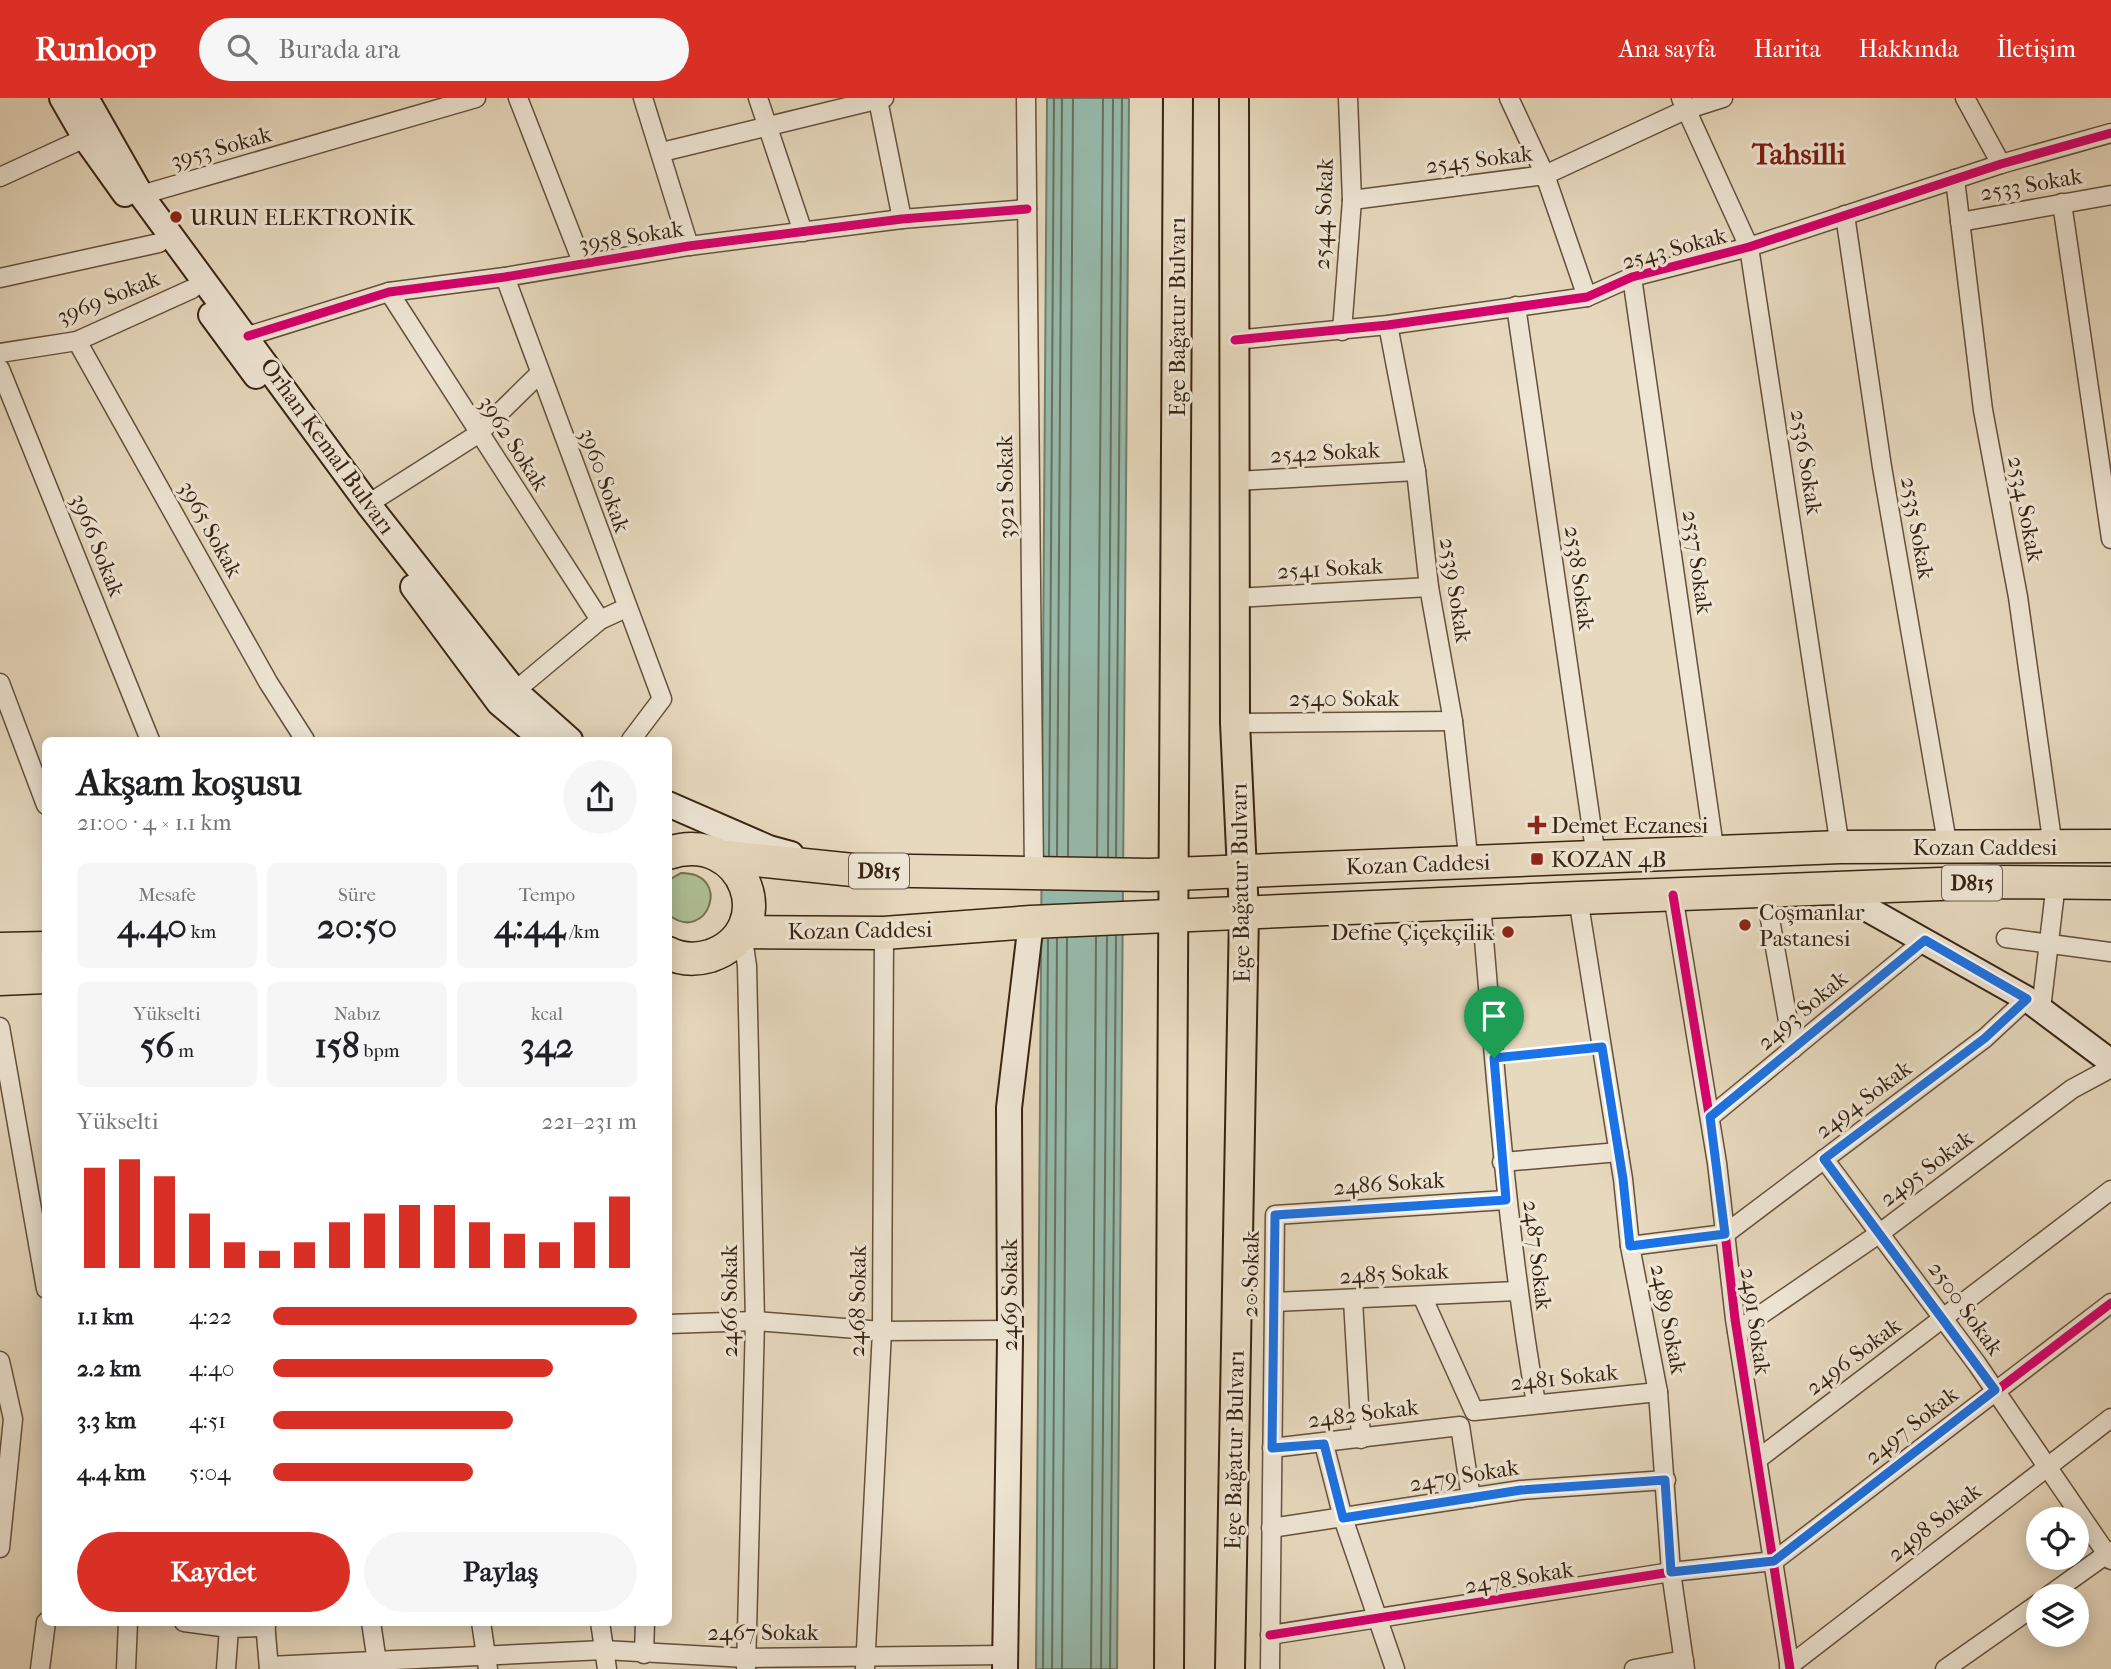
<!DOCTYPE html>
<html lang="tr">
<head>
<meta charset="utf-8">
<style>
	:root { --surface:#fff; --page:#f6f6f6; --text:#202124; --muted:#757577; --accent:#d93025 }
	body { margin:0; font-family:"IM FELL French Canon",serif; background:var(--page); color:var(--text); height:100vh; display:flex; flex-direction:column; font-size:26px; white-space:nowrap }
	* { box-sizing:border-box; margin:0 }
	p { font-size:23px; color:var(--muted) }
	.icon { flex:none; width:38px; height:38px; fill:none; stroke:currentColor; stroke-width:2; stroke-linecap:round; stroke-linejoin:round }
	.map { position:relative; flex:1; overflow:hidden }
	.sheet { position:absolute; left:42px; top:639px; width:630px; height:889px; display:flex; flex-direction:column; background:var(--surface); border-radius:10px; box-shadow:0 4px 18px #0003 }
	.sheet>* { flex:none }
	.fabs { position:absolute; left:2026px; top:1409px; display:grid; gap:14px }
	.fabs a { display:grid; place-items:center; width:63px; height:63px; border-radius:50%; background:var(--surface); box-shadow:0 4px 18px #0003; font-size:35px }
	.pin { position:absolute; display:grid; place-items:center; width:60px; height:60px; color:#fff; margin:-72px -30px; border-radius:50% 50% 50% 0; rotate:-45deg; box-shadow:0 0 7px #0007 }
	.pin .icon { rotate:45deg }
	.round { display:grid; place-items:center; flex:none; width:74px; height:74px; border-radius:37px; background:var(--page) }
	.head { display:flex; align-items:center; justify-content:space-between; height:119px; padding:0 35px }
	h1 { font-size:38px; font-weight:700; line-height:52px }
	.metrics { display:grid; grid-template-columns:repeat(3,1fr); gap:10px; height:119px; padding:7px 35px }
	.metrics div { display:grid; align-content:center; border-radius:10px; background:var(--page); text-align:center }
	.metrics b { font-size:35px; font-weight:700 }
	.metrics small { font-size:19px; font-weight:400 }
	.metrics p { font-size:19px }
	.chart { height:196px; padding:14px 35px }
	.chart p { display:flex; justify-content:space-between }
	.chart svg { width:100%; height:126px; margin-top:7px; stroke:var(--accent); stroke-width:6 }
	.button { display:flex; gap:14px; margin-top:auto; padding:14px 35px }
	.button a { flex:1; height:80px; border-radius:42px; background:var(--accent); color:#fff; font-size:28px; font-weight:700; line-height:80px; text-align:center }
	.button a+a { background:var(--page); color:var(--text) }
	ul { padding:0 35px; list-style:none; font-size:23px }
	li { display:grid; grid-template-columns:112px 84px 1fr; align-items:center; height:52px }
	li i { height:18px; border-radius:9px; background:var(--accent) }
	header { display:flex; align-items:center; gap:42px; box-sizing:border-box; height:98px; padding:0 35px; background:var(--accent); color:#fff }
	header strong { font-size:33px }
	nav { display:flex; gap:38px; margin-inline-start:auto; font-size:24px }
	.search { width:490px; height:63px; background:var(--page); display:flex; align-items:center; gap:18px; box-sizing:border-box; padding:0 24px; border-radius:38px; color:var(--muted); font-size:26px }
	.map>svg:first-child { display:block }
	.green { fill:#afc096; stroke:#747254; stroke-width:2 }
	.water { fill:#97bbad; stroke:#717f6f; stroke-width:2 }
	.lines { fill:none; stroke-linecap:round; stroke-linejoin:round }
	.shore { stroke:#687060; stroke-width:2 }
	.lane-casing { stroke:#64513d; stroke-width:12 }
	.street-casing { stroke:#64513d; stroke-width:21 }
	.secondary-casing { stroke:#382412; stroke-width:28 }
	.primary-casing { stroke:#382412; stroke-width:32 }
	.highway-casing { stroke:#382412; stroke-width:35 }
	.lane { stroke:#efe6d5; stroke-width:9 }
	.street { stroke:#efe6d5; stroke-width:18 }
	.secondary { stroke:#efe6d5; stroke-width:24 }
	.primary { stroke:#e7d9be; stroke-width:28 }
	.highway { stroke:#e7d9be; stroke-width:32 }
	.cycleway-casing { stroke:#efe6d5; stroke-width:13 }
	.cycleway { stroke:#d6006c; stroke-width:9 }
	.route-casing { stroke:#fff; stroke-width:14 }
	.route { stroke:#1a73e8; stroke-width:9 }
	.poi-dot { fill:#8f2418; stroke:#efe6d5; stroke-width:2.5 }
	.labels { text-anchor:middle; stroke-width:6; stroke-linejoin:round; paint-order:stroke }
	.shield { fill:#efe6d5; stroke:#6f5e4c; stroke-width:2 }
	.shield-label { font-size:21px; font-weight:bold; fill:#382412 }
	.street-label { font-size:23px; fill:#382412; stroke:#efe6d5 }
	.poi-label { font-size:23px; fill:#382412; stroke:#efe6d5; text-anchor:start }
	.district-label { font-size:30px; font-weight:bold; fill:#7a1f14; stroke:#efe6d5 }
</style>
</head>
<body>
<header>
<strong>Runloop</strong>
<div class="search"><svg class="icon" aria-label="search" viewBox="0 0 24 24"><circle cx="10" cy="10" r="6"/><path d="M15 15l6 6"/></svg>Burada ara</div>
<nav><a>Ana sayfa</a><a>Harita</a><a>Hakkında</a><a>İletişim</a></nav>
</header>
<div class="map">
<svg width="2111" height="1571" viewBox="0 0 2111 1571">
	<rect width="100%" height="100%" fill="#e7d9be"/>
	<filter id="stains"><feTurbulence type="fractalNoise" baseFrequency=".00286" numOctaves="4"/><feColorMatrix values="0 0 0 0 .2 0 0 0 0 .09 0 0 0 0 .02 0 0 0 .5 -.17"/></filter>
	<radialGradient id="worn" r=".72"><stop offset=".6" stop-color="#630" stop-opacity="0"/><stop offset="1" stop-color="#630" stop-opacity=".3"/></radialGradient>
	<!-- green -->
	<path class="green" d="M 681,775 C 734,775 707,847 669,817 L 669,782 Z"/>
	<!-- water -->
	<path class="water" d="M 1047,0 L 1129,0 L 1117,1571 L 1036,1571 Z"/>
	<g class="lines">
		<!-- shore -->
		<g class="shore">
			<path d="M 1049,758 L 1054,0"/>
			<path d="M 1057,758 L 1062,0"/>
			<path d="M 1068,758 L 1073,0"/>
			<path d="M 1097,759 L 1103,0"/>
			<path d="M 1108,759 L 1113,0"/>
			<path d="M 1116,759 L 1122,0"/>
			<path d="M 1043,1571 L 1048,841"/>
			<path d="M 1052,1571 L 1057,840"/>
			<path d="M 1062,1571 L 1067,840"/>
			<path d="M 1091,1571 L 1096,839"/>
			<path d="M 1101,1571 L 1107,838"/>
			<path d="M 1110,1571 L 1116,838"/>
		</g>
		<defs>
			<path id="lane" d="M 1494,960 L 1602,949"/>
			<g id="street">
				<path d="M 518,0 L 582,164"/>
				<path d="M 643,0 L 689,148"/>
				<path d="M 758,0 L 803,134"/>
				<path d="M 1026,0 L 1034,777"/>
				<path d="M 1509,0 L 1545,77 L 1587,199"/>
				<path d="M 1681,0 L 1749,149 L 1840,749"/>
				<path d="M 1965,0 L 2001,66"/>
				<path d="M 878,2 L 902,121"/>
				<path d="M 662,54 L 884,0"/>
				<path d="M 0,79 L 85,40"/>
				<path d="M 1955,81 L 1983,312 L 2018,499 L 2053,749"/>
				<path d="M 141,97 L 476,0"/>
				<path d="M 1352,102 L 1545,77 L 1685,12 L 1723,0"/>
				<path d="M 2062,105 L 2111,441"/>
				<path d="M 1845,117 L 1882,369 L 1948,750"/>
				<path d="M 1960,124 L 2111,97"/>
				<path d="M 505,179 L 662,601 L 631,642"/>
				<path d="M 1632,179 L 1715,756"/>
				<path d="M 0,180 L 159,145"/>
				<path d="M 389,194 L 600,522"/>
				<path d="M 1516,208 L 1596,759"/>
				<path d="M 1388,227 L 1416,373 L 1429,489 L 1453,623 L 1469,766"/>
				<path d="M 1342,233 L 1352,102 L 1348,0"/>
				<path d="M 248,238 L 389,194 L 505,179 L 689,148 L 902,121 L 1027,111"/>
				<path d="M 1235,242 L 1388,227 L 1587,199 L 1632,179 L 1749,149 L 2001,66 L 2111,35"/>
				<path d="M 77,243 L 268,584 L 305,642"/>
				<path d="M 0,255 L 77,243 L 192,191"/>
				<path d="M 0,271 L 150,642"/>
				<path d="M 1236,383 L 1416,373"/>
				<path d="M 368,406 L 478,336 L 539,276"/>
				<path d="M 1235,500 L 1429,489"/>
				<path d="M 0,585 L 46,707"/>
				<path d="M 515,593 L 600,522 L 626,510"/>
				<path d="M 1235,625 L 1453,623"/>
				<path d="M 1765,793 L 1793,951"/>
				<path d="M 1673,797 L 1717,1065 L 1735,1221 L 1790,1571"/>
				<path d="M 1578,800 L 1623,1081 L 1630,1148 L 1658,1294 L 1671,1474 L 1685,1571"/>
				<path d="M 1481,805 C 1495,972 1507,1139 1536,1305"/>
				<path d="M 742,834 L 747,868 L 755,1223 L 746,1571"/>
				<path d="M 2006,840 L 2111,854"/>
				<path d="M 2041,911 L 2056,785"/>
				<path d="M 0,929 L 46,1191"/>
				<path d="M 1710,1019 L 1925,842"/>
				<path d="M 1824,1061 L 1977,1266 L 2111,1462"/>
				<path d="M 1502,1064 L 1619,1054"/>
				<path d="M 1630,1148 L 1725,1136 L 1985,940 L 2027,901"/>
				<path d="M 1422,1198 L 1474,1313 L 1658,1294"/>
				<path d="M 1353,1202 L 1361,1341"/>
				<path d="M 1274,1204 L 1517,1193"/>
				<path d="M 668,1226 L 755,1223 L 882,1233 L 1009,1232"/>
				<path d="M 1737,1233 L 1880,1135 L 2072,991 L 2111,970"/>
				<path d="M 0,1263 L 13,1321 L 0,1450"/>
				<path d="M 1324,1346 L 1343,1420 L 1395,1571"/>
				<path d="M 1272,1350 L 1460,1328 L 1471,1400"/>
				<path d="M 1758,1361 L 2111,1092"/>
				<path d="M 1271,1430 L 1521,1392 L 1666,1382"/>
				<path d="M 2048,1498 L 2111,1453"/>
				<path d="M 184,1524 L 229,1530 L 266,1529"/>
				<path d="M 265,1524 L 269,1571"/>
				<path d="M 371,1524 L 378,1571"/>
				<path d="M 481,1524 L 488,1571"/>
				<path d="M 600,1524 L 607,1571"/>
				<path d="M 1270,1537 L 1671,1474 L 1774,1463 L 2111,1205"/>
				<path d="M 644,1556 L 645,1524"/>
				<path d="M 269,1568 L 604,1552 L 746,1560 L 1005,1557"/>
				<path d="M 1789,1568 L 2111,1320"/>
				<path d="M 40,1571 L 46,1524"/>
				<path d="M 126,1571 L 128,1524"/>
				<path d="M 226,1571 L 229,1530"/>
				<path d="M 865,1571 L 882,1233 L 884,835"/>
				<path d="M 1270,1571 L 1275,1117 L 1506,1102"/>
				<path d="M 1634,1571 L 1684,1562"/>
				<path d="M 1945,1571 L 2039,1505"/>
			</g>
			<g id="secondary">
				<path d="M 62,0 L 85,40 L 125,96"/>
				<path d="M 86,0 L 141,97 L 368,406 L 515,593 L 570,642"/>
				<path d="M 211,217 L 256,278"/>
				<path d="M 413,489 L 499,605 L 543,642"/>
				<path d="M 668,706 L 769,750 L 791,756"/>
				<path d="M 1832,791 L 2027,901 L 2111,964"/>
				<path d="M 1005,1571 L 1010,1242 L 1009,1010 L 1031,824"/>
			</g>
			<g id="primary">
				<path d="M 1169,1571 L 1178,0"/>
				<path d="M 1230,1571 L 1244,815 L 1235,625 L 1234,0"/>
			</g>
			<g id="highway">
				<path d="M 668,755 C 746,730 782,833 710,858 C 696,862 682,862 668,855"/>
				<path d="M 726,759 L 853,772 L 1149,777 L 1840,749 L 2111,748"/>
				<path d="M 742,834 L 884,835 L 1031,824 L 1578,800 L 1992,784 L 2111,785"/>
				<path d="M 0,851 L 46,850"/>
				<path d="M 0,881 L 46,879"/>
			</g>
		</defs>
		<!-- lane casing -->
		<use href="#lane" class="lane-casing"/>
		<!-- street casing -->
		<use href="#street" class="street-casing"/>
		<!-- secondary casing -->
		<use href="#secondary" class="secondary-casing"/>
		<!-- primary casing -->
		<use href="#primary" class="primary-casing"/>
		<!-- highway casing -->
		<use href="#highway" class="highway-casing"/>
		<!-- lane -->
		<use href="#lane" class="lane"/>
		<!-- street -->
		<use href="#street" class="street"/>
		<!-- secondary -->
		<use href="#secondary" class="secondary"/>
		<!-- primary -->
		<use href="#primary" class="primary"/>
		<!-- highway -->
		<use href="#highway" class="highway"/>
		<defs>
			<g id="cycleway">
				<path d="M 248,238 L 389,194 L 505,179 L 689,148 L 902,121 L 1027,111"/>
				<path d="M 1235,242 L 1388,227 L 1587,199 L 1632,179 L 1749,149 L 2001,66 L 2111,35"/>
				<path d="M 1673,797 L 1717,1065 L 1735,1221 L 1790,1571"/>
				<path d="M 1270,1537 L 1671,1474 L 1774,1463 L 2111,1205"/>
			</g>
		</defs>
		<!-- cycleway casing -->
		<use href="#cycleway" class="cycleway-casing"/>
		<!-- cycleway -->
		<use href="#cycleway" class="cycleway"/>
	</g>
	<g class="lines">
		<defs>
			<path id="route" d="M 1925,842 L 2027,901 L 1985,940 L 1824,1061 L 1995,1292 L 1774,1463 L 1671,1474 L 1665,1382 L 1521,1392 L 1343,1420 L 1324,1346 L 1272,1350 L 1275,1117 L 1506,1102 L 1494,960 L 1602,949 L 1623,1081 L 1630,1148 L 1725,1136 L 1710,1019 Z"/>
		</defs>
		<!-- route casing -->
		<use href="#route" class="route-casing"/>
		<!-- route -->
		<use href="#route" class="route"/>
	</g>
	<!-- markers -->
	<g class="poi-dot">
		<circle cx="176" cy="119" r="7"/>
		<path d="M1533.5 716.5h7v7h7v7h-7v7h-7v-7h-7v-7h7z"/>
		<rect x="1530" y="754" width="14" height="14" rx="3.5"/>
		<circle cx="1745" cy="827" r="7"/>
		<circle cx="1508" cy="834" r="7"/>
	</g>
	<g class="labels">
		<!-- shield labels -->
		<g class="shield">
			<rect x="849" y="755.5" width="60" height="35" rx="5"/>
			<rect x="1942" y="767.5" width="60" height="35" rx="5"/>
		</g>
		<g class="shield-label">
			<text x="879" y="780">D815</text>
			<text x="1972" y="792">D815</text>
		</g>
		<!-- street labels -->
		<g class="street-label">
			<text transform="translate(221 49) rotate(-16)" y="8">3953 Sokak</text>
			<text transform="translate(1479 61) rotate(-7)" y="8">2545 Sokak</text>
			<text transform="translate(2031 86) rotate(-10)" y="8">2533 Sokak</text>
			<text transform="translate(1323 116) rotate(-88)" y="8">2544 Sokak</text>
			<text transform="translate(631 138) rotate(-9)" y="8">3958 Sokak</text>
			<text transform="translate(1674 150) rotate(-15)" y="8">2543 Sokak</text>
			<text transform="translate(108 199) rotate(-22)" y="8">3969 Sokak</text>
			<text transform="translate(1177 219) rotate(-90)" y="8">Ege Bağatur Bulvarı</text>
			<text transform="translate(514 345) rotate(57)" y="8">3962 Sokak</text>
			<text transform="translate(328 348) rotate(54)" y="8">Orhan Kemal Bulvarı</text>
			<text transform="translate(1325 354) rotate(-3)" y="8">2542 Sokak</text>
			<text transform="translate(1807 364) rotate(81)" y="8">2536 Sokak</text>
			<text transform="translate(605 382) rotate(70)" y="8">3960 Sokak</text>
			<text transform="translate(1005 389) rotate(-91)" y="8">3921 Sokak</text>
			<text transform="translate(2026 411) rotate(79)" y="8">2534 Sokak</text>
			<text transform="translate(1918 430) rotate(80)" y="8">2535 Sokak</text>
			<text transform="translate(211 431) rotate(61)" y="8">3965 Sokak</text>
			<text transform="translate(98 447) rotate(68)" y="8">3966 Sokak</text>
			<text transform="translate(1698 464) rotate(82)" y="8">2537 Sokak</text>
			<text transform="translate(1330 470) rotate(-3)" y="8">2541 Sokak</text>
			<text transform="translate(1580 480) rotate(82)" y="8">2538 Sokak</text>
			<text transform="translate(1456 492) rotate(81)" y="8">2539 Sokak</text>
			<text x="1344" y="608">2540 Sokak</text>
			<text x="1985" y="757">Kozan Caddesi</text>
			<text transform="translate(1418 766) rotate(-2)" y="8">Kozan Caddesi</text>
			<text transform="translate(1240 785) rotate(-91)" y="8">Ege Bağatur Bulvarı</text>
			<text transform="translate(860 832) rotate(-1)" y="8">Kozan Caddesi</text>
			<text transform="translate(1802 912) rotate(-40)" y="8">2493 Sokak</text>
			<text transform="translate(1863 1001) rotate(-37)" y="8">2494 Sokak</text>
			<text transform="translate(1926 1070) rotate(-37)" y="8">2495 Sokak</text>
			<text transform="translate(1389 1085) rotate(-4)" y="8">2486 Sokak</text>
			<text transform="translate(1538 1157) rotate(83)" y="8">2487 Sokak</text>
			<text transform="translate(1394 1175) rotate(-3)" y="8">2485 Sokak</text>
			<text transform="translate(1250 1176) rotate(-89)" y="8">20 Sokak</text>
			<text transform="translate(1009 1197) rotate(-90)" y="8">2469 Sokak</text>
			<text transform="translate(729 1203) rotate(-90)" y="8">2466 Sokak</text>
			<text transform="translate(857 1203) rotate(-89)" y="8">2468 Sokak</text>
			<text transform="translate(1966 1210) rotate(54)" y="8">2500 Sokak</text>
			<text transform="translate(1669 1221) rotate(79)" y="8">2489 Sokak</text>
			<text transform="translate(1756 1223) rotate(82)" y="8">2491 Sokak</text>
			<text transform="translate(1853 1258) rotate(-37)" y="8">2496 Sokak</text>
			<text transform="translate(1564 1279) rotate(-6)" y="8">2481 Sokak</text>
			<text transform="translate(1363 1315) rotate(-7)" y="8">2482 Sokak</text>
			<text transform="translate(1911 1327) rotate(-38)" y="8">2497 Sokak</text>
			<text transform="translate(1234 1352) rotate(-89)" y="8">Ege Bağatur Bulvarı</text>
			<text transform="translate(1464 1377) rotate(-9)" y="8">2479 Sokak</text>
			<text transform="translate(1934 1424) rotate(-38)" y="8">2498 Sokak</text>
			<text transform="translate(1519 1479) rotate(-9)" y="8">2478 Sokak</text>
			<text x="763" y="1542">2467 Sokak</text>
		</g>
		<!-- poi labels -->
		<g class="poi-label">
			<text x="190" y="127">URUN ELEKTRONİK</text>
			<text x="1551" y="735">Demet Eczanesi</text>
			<text x="1551" y="769">KOZAN 4B</text>
			<text x="1759" y="822">Coşmanlar<tspan x="1759" dy="26">Pastanesi</tspan></text>
			<text x="1494" y="842" text-anchor="end">Defne Çiçekçilik</text>
		</g>
		<!-- district labels -->
		<g class="district-label">
			<text x="1799" y="66">Tahsilli</text>
		</g>
	</g>
	<rect width="100%" height="100%" filter="url(#stains)"/>
	<rect width="100%" height="100%" fill="url(#worn)"/>
</svg>
<div class="fabs">
<a><svg class="icon" aria-label="locate" viewBox="0 0 24 24"><circle cx="12" cy="12" r="6"/><path d="M12 2v4M12 18v4M2 12h4M18 12h4"/></svg></a>
<a><svg class="icon" aria-label="layers" viewBox="0 0 24 24"><path d="M12 4l9 5-9 5-9-5zM3 14l9 5 9-5"/></svg></a>
</div>
<div class="pin" style="left:1494px;top:960px;background:#1e9e55"><svg class="icon" aria-label="arrive" viewBox="0 0 24 24"><path d="M6 21V4h12l-3 4 3 4H6"/></svg></div>
<section class="sheet">
<div class="head"><div><h1>Akşam koşusu</h1><p>21:00 · 4 × 1.1 km</p></div><a class="round"><svg class="icon" aria-label="share" viewBox="0 0 24 24"><path d="M12 15V3M7 8l5-5 5 5M5 13v7h14v-7"/></svg></a></div>
<div class="metrics">
<div><p>Mesafe</p><b>4.40<small> km</small></b></div>
<div><p>Süre</p><b>20:50</b></div>
<div><p>Tempo</p><b>4:44<small> /km</small></b></div>
</div>
<div class="metrics">
<div><p>Yükselti</p><b>56<small> m</small></b></div>
<div><p>Nabız</p><b>158<small> bpm</small></b></div>
<div><p>kcal</p><b>342</b></div>
</div>
<div class="chart"><p><span>Yükselti</span>221–231 m</p>
<svg viewBox="0 0 160 44" preserveAspectRatio="none"><path d="M5 44V9M15 44V6M25 44V12M35 44V25M45 44V35M55 44V38M65 44V35M75 44V28M85 44V25M95 44V22M105 44V22M115 44V28M125 44V32M135 44V35M145 44V28M155 44V19"/></svg>
</div>
<ul>
<li><b>1.1 km</b>4:22<i style="width:100%"></i></li>
<li><b>2.2 km</b>4:40<i style="width:77%"></i></li>
<li><b>3.3 km</b>4:51<i style="width:66%"></i></li>
<li><b>4.4 km</b>5:04<i style="width:55%"></i></li>
</ul>
<div class="button"><a>Kaydet</a><a>Paylaş</a></div>
</section>
</div>
</body>
</html>
